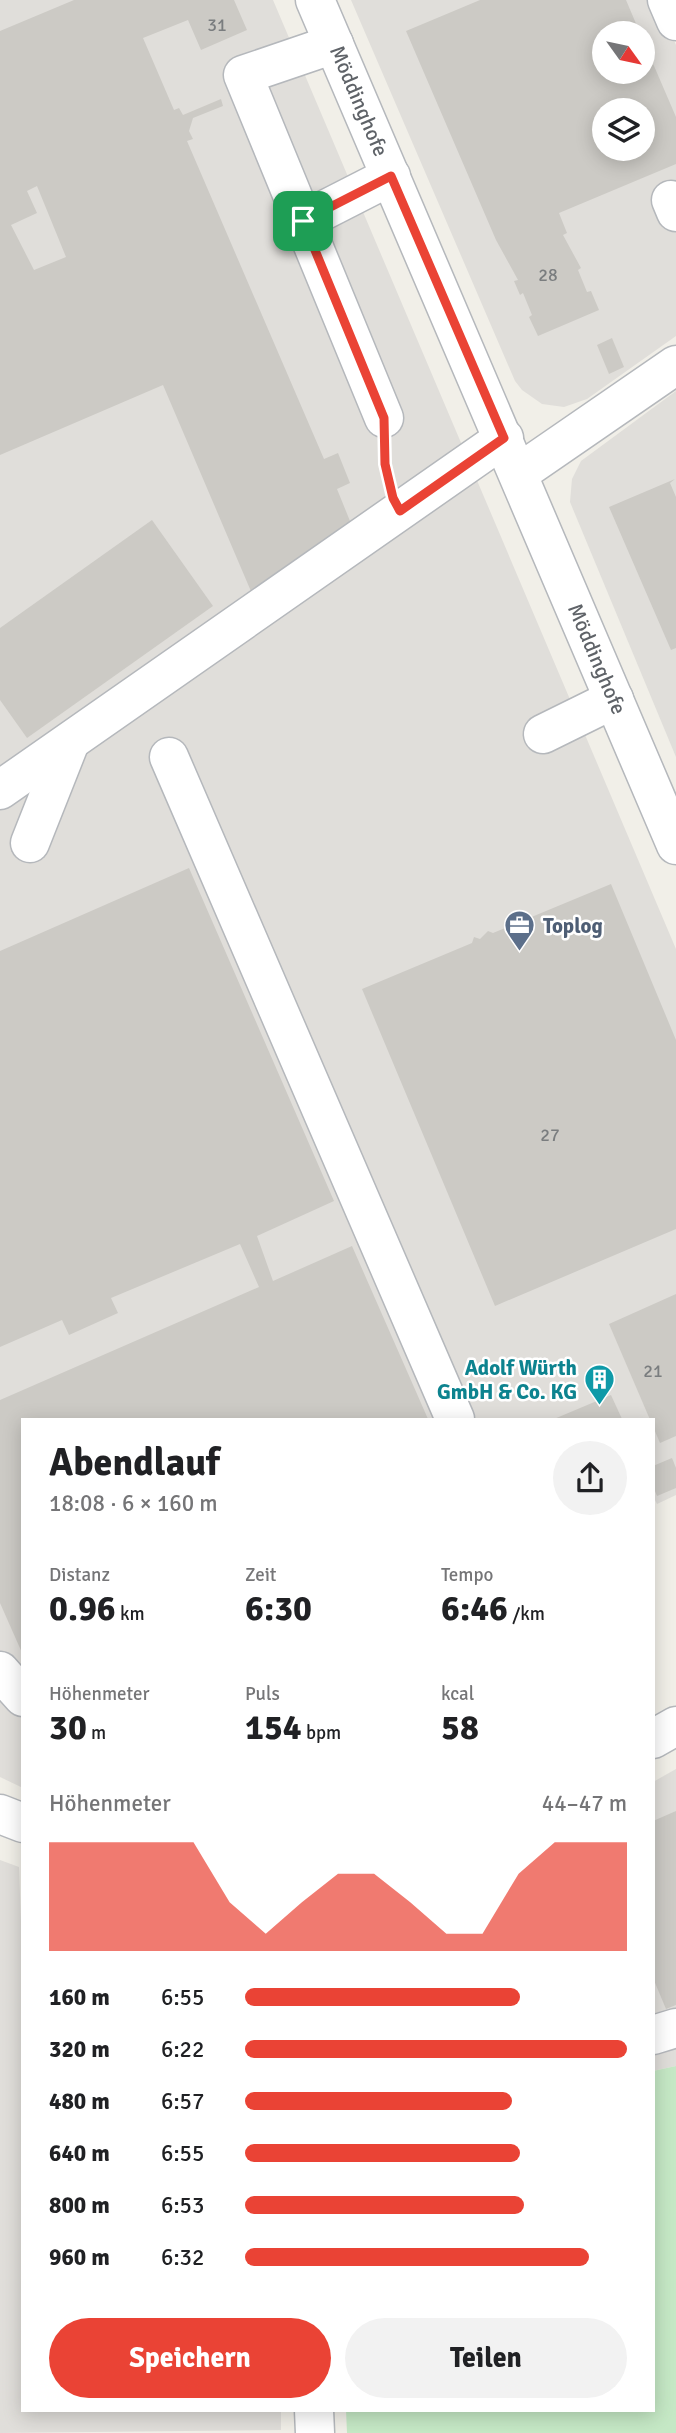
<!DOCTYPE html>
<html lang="de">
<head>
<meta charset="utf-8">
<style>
	:root { --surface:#fff; --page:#f2f2f2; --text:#202124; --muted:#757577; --accent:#ea4335 }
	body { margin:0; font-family:Signika,sans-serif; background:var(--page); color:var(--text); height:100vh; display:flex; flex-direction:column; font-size:26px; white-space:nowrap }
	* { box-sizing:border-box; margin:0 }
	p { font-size:23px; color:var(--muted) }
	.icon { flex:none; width:38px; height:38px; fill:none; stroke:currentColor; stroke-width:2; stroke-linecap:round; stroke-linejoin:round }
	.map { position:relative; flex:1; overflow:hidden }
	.drawer { position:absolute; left:21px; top:1418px; width:634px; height:994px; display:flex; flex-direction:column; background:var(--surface); border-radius:0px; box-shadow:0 4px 18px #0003 }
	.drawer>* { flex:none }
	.needle { width:46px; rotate:123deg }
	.fabs { position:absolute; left:592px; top:21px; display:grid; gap:14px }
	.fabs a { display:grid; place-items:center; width:63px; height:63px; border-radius:50%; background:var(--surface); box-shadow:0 4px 18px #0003; font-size:35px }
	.pin { position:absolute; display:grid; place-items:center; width:60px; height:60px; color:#fff; margin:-30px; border-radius:14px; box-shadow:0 4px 10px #0006 }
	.round { display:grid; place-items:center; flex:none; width:74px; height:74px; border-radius:37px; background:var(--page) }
	.overview { display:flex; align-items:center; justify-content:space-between; height:119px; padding:0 28px }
	h1 { font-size:38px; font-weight:700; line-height:52px }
	.metrics { display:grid; grid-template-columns:repeat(3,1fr); gap:10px; height:119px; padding:7px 28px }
	.metrics div { display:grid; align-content:center }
	.metrics b { font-size:35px; font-weight:700 }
	.metrics small { font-size:19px; font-weight:400 }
	.metrics p { font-size:19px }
	.chart { height:196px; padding:14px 28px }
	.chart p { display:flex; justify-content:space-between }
	.chart svg { width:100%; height:126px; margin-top:7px; fill:var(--accent); opacity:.7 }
	.cta { display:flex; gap:14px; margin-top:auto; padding:14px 28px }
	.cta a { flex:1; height:80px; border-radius:42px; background:var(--accent); color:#fff; font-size:28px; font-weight:700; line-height:80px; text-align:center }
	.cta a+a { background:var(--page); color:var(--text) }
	ul { padding:0 28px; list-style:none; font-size:23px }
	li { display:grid; grid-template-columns:112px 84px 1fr; align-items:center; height:52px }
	li i { height:18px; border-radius:9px; background:var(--accent) }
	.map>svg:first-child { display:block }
	.industrial { fill:#e0deda; fill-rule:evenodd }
	.green { fill:#c5e8c5 }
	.building { fill:#cccac5; fill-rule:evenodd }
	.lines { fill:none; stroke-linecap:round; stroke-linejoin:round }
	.minor-casing { stroke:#b5b8bc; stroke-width:41 }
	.path { stroke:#9cc7a9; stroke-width:4.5; stroke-dasharray:7 3.5; stroke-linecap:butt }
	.minor { stroke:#fff; stroke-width:38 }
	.route-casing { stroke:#fff; stroke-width:14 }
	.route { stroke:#ea4335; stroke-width:9 }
	.labels { text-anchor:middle; stroke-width:5; stroke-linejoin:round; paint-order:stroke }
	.number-label { font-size:18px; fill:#7a7d7f }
	.street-label { font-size:21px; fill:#5f6368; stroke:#fff }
	.service-label { font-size:21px; font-weight:bold; fill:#4e5e75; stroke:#fff; text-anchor:start }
	.culture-label { font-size:21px; font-weight:bold; fill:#0d838f; stroke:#fff; text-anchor:end }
</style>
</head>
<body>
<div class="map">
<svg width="676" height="2433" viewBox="0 0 676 2433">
	<rect width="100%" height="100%" fill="#f1efe8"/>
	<!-- industrial -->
	<g class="industrial">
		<path d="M 0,0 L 273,0 L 676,949 L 676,1495 L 657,1504 L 653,1496 L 653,1419 L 23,1419 L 23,1788 L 0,1777 Z"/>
		<path d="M 351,0 L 657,0 L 676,45 L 676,336 L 587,399 L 564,407 L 542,404 L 522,390 L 515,381 ZM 604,33 L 642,33 L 642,72 L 604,72 ZM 604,110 L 642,110 L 642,149 L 604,149 Z"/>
		<path d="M 676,391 L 676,757 L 570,502 L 572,479 L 581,461 Z"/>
		<path d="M 676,1769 L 676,2066 L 653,2071 L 653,1782 Z"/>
		<path d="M 0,1860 L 19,1867 L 23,1976 L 23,2410 L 281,2410 L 281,2430 L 0,2433 Z"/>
	</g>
	<!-- green -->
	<path class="green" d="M 676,2066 L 676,2433 L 347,2433 L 346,2410 L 653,2410 L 653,2071 Z"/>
	<!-- building -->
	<g class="building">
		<path d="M 74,0 L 234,0 L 247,30 L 201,50 L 188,20 L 143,38 L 174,110 L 179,108 L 183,115 L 221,99 L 223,106 L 193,118 L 189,131 L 193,139 L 187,141 L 324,459 L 338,453 L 350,483 L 337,489 L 352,526 L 253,596 L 163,385 L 0,455 L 0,31 ZM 37,186 L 66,257 L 34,270 L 11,225 L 37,213 L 27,191 Z"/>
		<path d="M 480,0 L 626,0 L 640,33 L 604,33 L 604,72 L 642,72 L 642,38 L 676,117 L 676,164 L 559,213 L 567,233 L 563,235 L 581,268 L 578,270 L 587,292 L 591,291 L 599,310 L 538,336 L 529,317 L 532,315 L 523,293 L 520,295 L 514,281 L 518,280 L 496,240 L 406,31 ZM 604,110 L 642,110 L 642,149 L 604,149 Z"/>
		<path d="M 612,338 L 624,367 L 609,374 L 597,345 Z"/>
		<path d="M 675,479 L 670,483 L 676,497 L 676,648 L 671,650 L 609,507 Z"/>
		<path d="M 152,520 L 213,606 L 27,738 L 0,700 L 0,628 Z"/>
		<path d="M 189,868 L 334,1201 L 257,1236 L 273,1281 L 352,1246 L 428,1419 L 23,1419 L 23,1655 L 0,1603 L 0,1400 L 259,1287 L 240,1244 L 111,1298 L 118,1313 L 69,1335 L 62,1320 L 0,1347 L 0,951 Z"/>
		<path d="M 611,884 L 676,1040 L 676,1229 L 495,1306 L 362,989 L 472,943 L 474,937 L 480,939 L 488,931 L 493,933 Z"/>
		<path d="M 676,1294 L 676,1436 L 660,1443 L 609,1324 Z"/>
		<path d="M 611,1395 L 622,1419 L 554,1419 Z"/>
		<path d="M 672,1458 L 676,1468 L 676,1488 L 657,1496 L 653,1486 L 653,1466 Z"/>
		<path d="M 676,1811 L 676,2005 L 666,2009 L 653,1978 L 653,1821 Z"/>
	</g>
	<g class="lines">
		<defs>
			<g id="minor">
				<path d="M 315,0 L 676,845"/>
				<path d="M 667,0 L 676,21"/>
				<path d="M 334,44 L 243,75 L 384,418"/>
				<path d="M 671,200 L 676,212"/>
				<path d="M 303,221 L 391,176"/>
				<path d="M 519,473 L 676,365"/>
				<path d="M 543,734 L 614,699"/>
				<path d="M 169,757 L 455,1419"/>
				<path d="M 0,790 L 504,438"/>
				<path d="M 30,843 L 70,742"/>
				<path d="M 0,1671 L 23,1697"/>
				<path d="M 653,1739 L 676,1726"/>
				<path d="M 0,1814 L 23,1823"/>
				<path d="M 653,2035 L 676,2028"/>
				<path d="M 314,2410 L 315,2433"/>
			</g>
		</defs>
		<!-- minor casing -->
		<use href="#minor" class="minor-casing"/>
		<!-- path -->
		<path class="path" d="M 384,452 L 387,474"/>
		<!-- minor -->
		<use href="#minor" class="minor"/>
	</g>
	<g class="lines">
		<defs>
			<path id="route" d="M 391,176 L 504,438 L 400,511 L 393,498 L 385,464 L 384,418 L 303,221 Z"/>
		</defs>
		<!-- route casing -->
		<use href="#route" class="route-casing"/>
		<!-- route -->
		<use href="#route" class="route"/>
	</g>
	<!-- icons -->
	<defs>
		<symbol id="office-pin" viewBox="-11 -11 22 30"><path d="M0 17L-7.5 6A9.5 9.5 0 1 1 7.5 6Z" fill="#5c6f8a" stroke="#fff"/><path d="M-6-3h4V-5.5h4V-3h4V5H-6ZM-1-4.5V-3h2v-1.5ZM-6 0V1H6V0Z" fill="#fff"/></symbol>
		<symbol id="building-pin" viewBox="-11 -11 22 30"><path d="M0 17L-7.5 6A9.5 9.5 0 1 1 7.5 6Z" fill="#0f9aa8" stroke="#fff"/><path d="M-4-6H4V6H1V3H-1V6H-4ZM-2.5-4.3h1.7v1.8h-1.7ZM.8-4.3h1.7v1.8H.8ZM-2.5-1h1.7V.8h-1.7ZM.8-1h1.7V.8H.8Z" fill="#fff"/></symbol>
	</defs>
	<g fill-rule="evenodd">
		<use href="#office-pin" x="502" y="908" width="35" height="47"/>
		<use href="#building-pin" x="582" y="1362" width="35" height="47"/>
	</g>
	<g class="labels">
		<!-- number labels -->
		<g class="number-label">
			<text x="217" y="31">31</text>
			<text x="548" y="281">28</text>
			<text x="550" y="1141">27</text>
			<text x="653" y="1377">21</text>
		</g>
		<!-- street labels -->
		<g class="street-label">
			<text transform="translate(359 101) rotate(67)" y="7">Möddinghofe</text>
			<text transform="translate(597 659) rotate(67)" y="7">Möddinghofe</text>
		</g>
		<!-- service labels -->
		<g class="service-label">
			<text x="543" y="933">Toplog</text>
		</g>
		<!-- culture labels -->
		<g class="culture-label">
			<text x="577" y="1375">Adolf Würth<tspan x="577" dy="24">GmbH &amp; Co. KG</tspan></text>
		</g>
	</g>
</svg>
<div class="fabs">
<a><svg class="needle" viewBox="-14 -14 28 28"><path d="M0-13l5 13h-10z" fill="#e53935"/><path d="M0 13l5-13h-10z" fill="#757577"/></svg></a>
<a><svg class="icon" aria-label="layers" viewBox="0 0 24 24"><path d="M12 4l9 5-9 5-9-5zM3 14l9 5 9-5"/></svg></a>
</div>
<div class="pin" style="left:303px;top:221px;background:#1e9e55"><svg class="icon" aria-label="arrive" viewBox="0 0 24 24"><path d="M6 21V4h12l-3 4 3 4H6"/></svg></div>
<section class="drawer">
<div class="overview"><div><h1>Abendlauf</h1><p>18:08 · 6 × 160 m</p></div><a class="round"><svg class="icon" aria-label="share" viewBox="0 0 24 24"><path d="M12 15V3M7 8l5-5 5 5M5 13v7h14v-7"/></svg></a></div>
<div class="metrics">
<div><p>Distanz</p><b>0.96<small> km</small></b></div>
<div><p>Zeit</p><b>6:30</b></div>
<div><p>Tempo</p><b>6:46<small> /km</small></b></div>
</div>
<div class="metrics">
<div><p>Höhenmeter</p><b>30<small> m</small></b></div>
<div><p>Puls</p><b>154<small> bpm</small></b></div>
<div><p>kcal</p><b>58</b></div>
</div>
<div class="chart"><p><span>Höhenmeter</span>44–47 m</p>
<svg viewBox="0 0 160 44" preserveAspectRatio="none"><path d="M0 44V6L10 6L20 6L30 6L40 6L50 27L60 38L70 27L80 17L90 17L100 27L110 38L120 38L130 17L140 6L150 6L160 6V44z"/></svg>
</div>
<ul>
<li><b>160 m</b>6:55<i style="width:72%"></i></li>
<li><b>320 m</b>6:22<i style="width:100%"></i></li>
<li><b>480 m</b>6:57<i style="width:70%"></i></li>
<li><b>640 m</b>6:55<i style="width:72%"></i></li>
<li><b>800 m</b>6:53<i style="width:73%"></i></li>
<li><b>960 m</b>6:32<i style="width:90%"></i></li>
</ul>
<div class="cta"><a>Speichern</a><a>Teilen</a></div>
</section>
</div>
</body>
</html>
